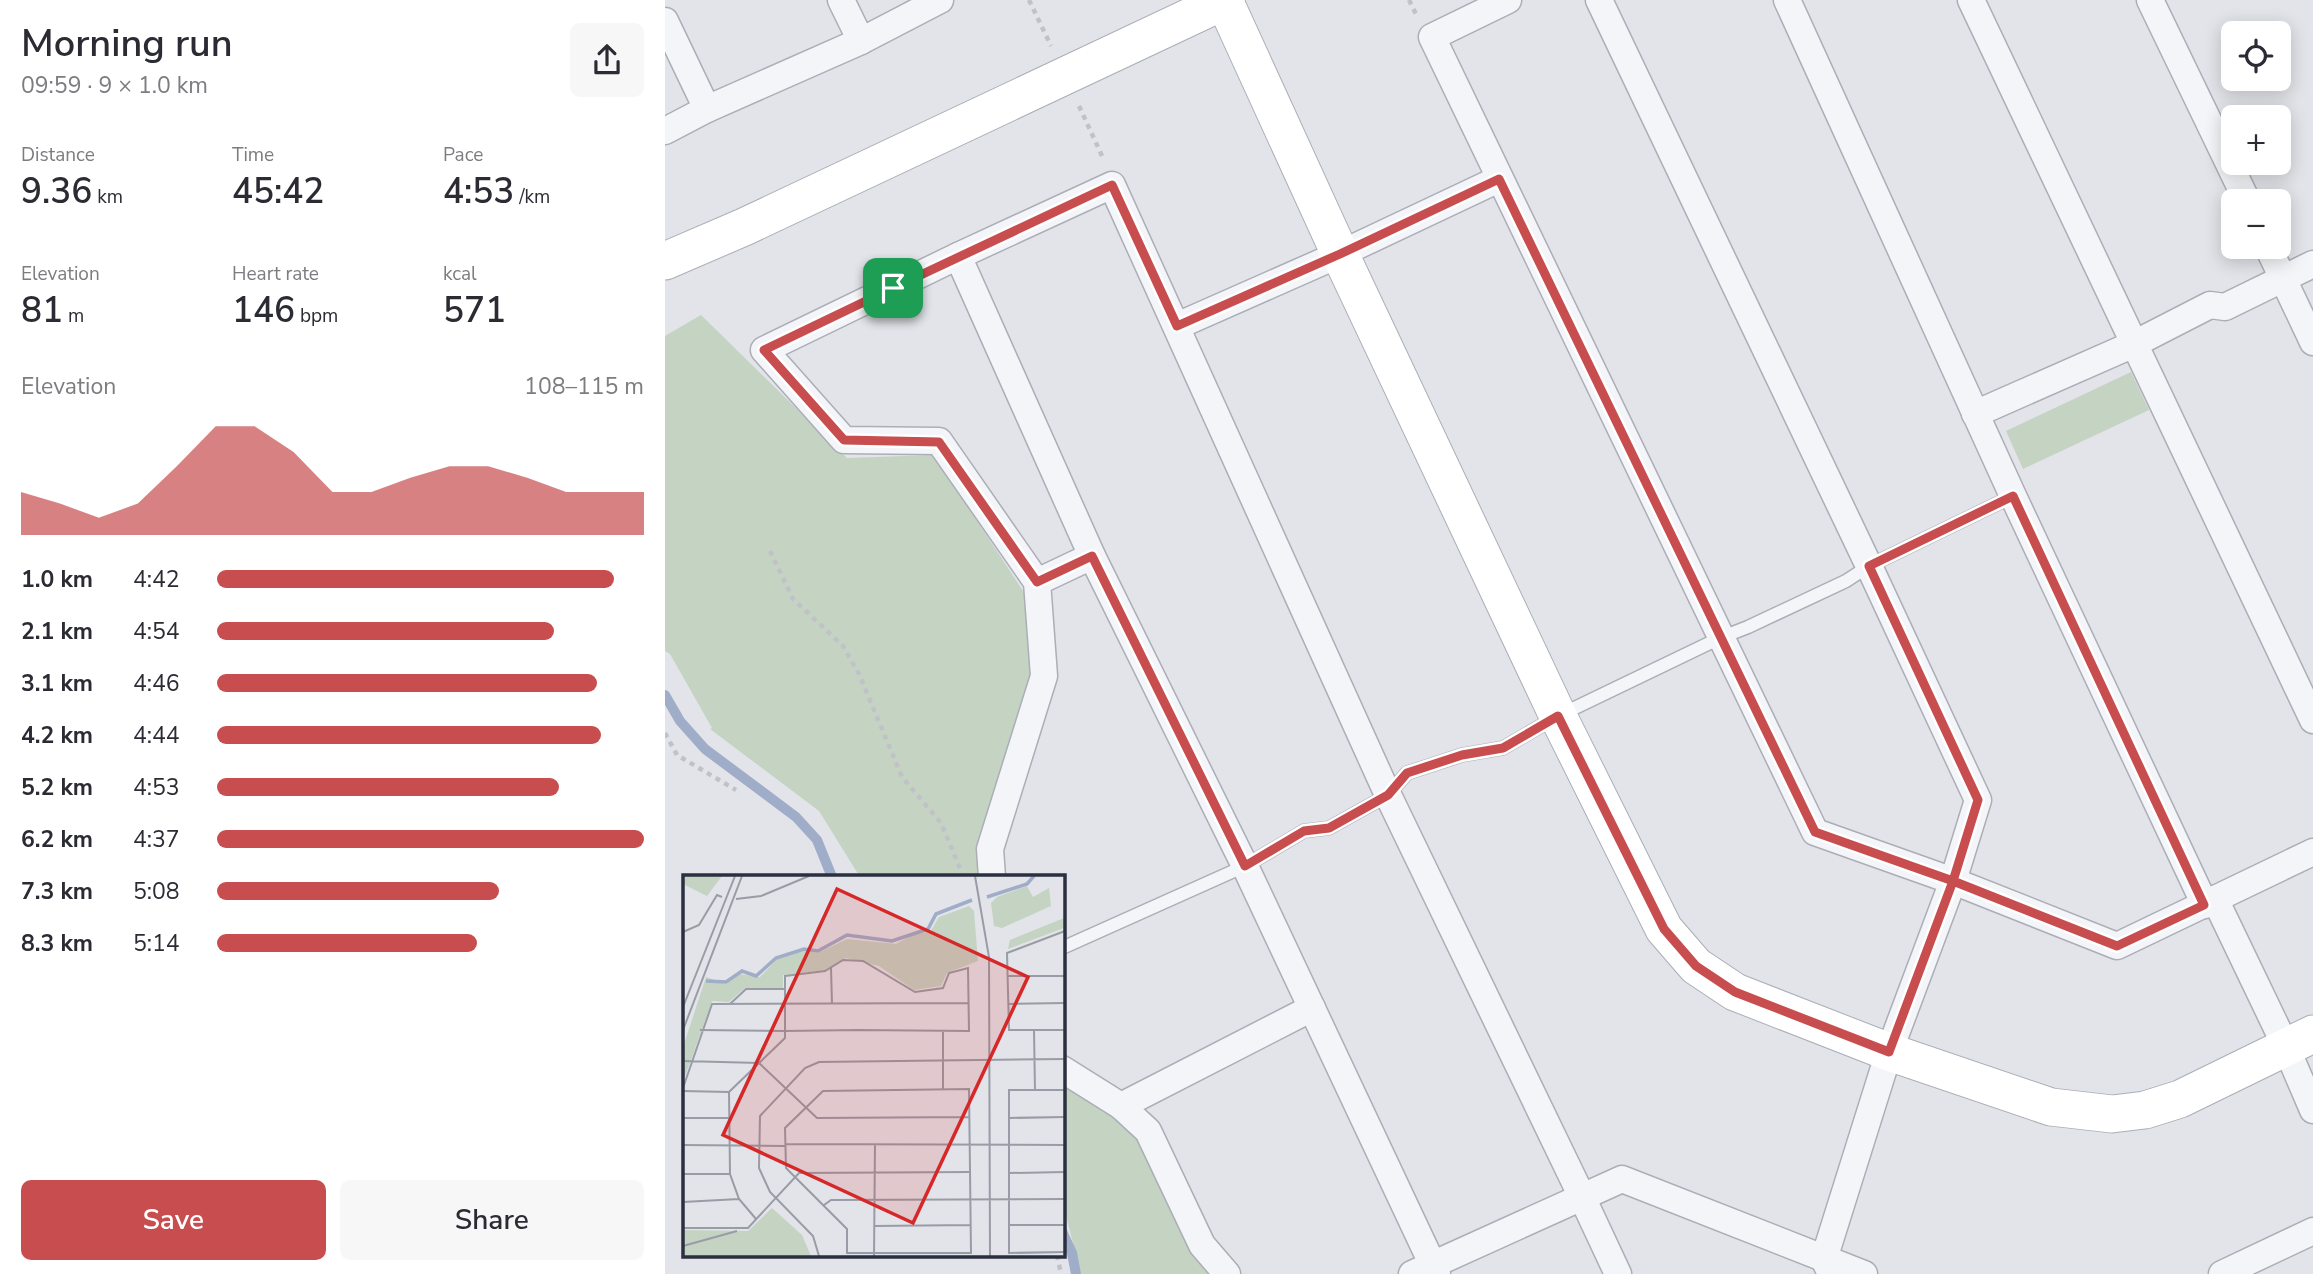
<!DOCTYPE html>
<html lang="en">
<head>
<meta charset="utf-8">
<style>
	:root { --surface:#fff; --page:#f7f7f7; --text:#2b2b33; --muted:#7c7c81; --accent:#c84d4f }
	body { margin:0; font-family:"Nunito Sans",sans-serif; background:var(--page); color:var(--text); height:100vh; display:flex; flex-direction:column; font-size:26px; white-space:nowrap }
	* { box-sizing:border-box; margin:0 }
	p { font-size:23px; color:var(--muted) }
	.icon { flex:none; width:38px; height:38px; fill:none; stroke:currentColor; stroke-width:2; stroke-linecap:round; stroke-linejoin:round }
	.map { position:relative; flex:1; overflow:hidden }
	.details { display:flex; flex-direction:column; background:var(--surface); width:665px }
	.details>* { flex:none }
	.controls { position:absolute; left:1556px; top:21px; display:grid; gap:14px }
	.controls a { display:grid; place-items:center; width:70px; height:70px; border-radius:10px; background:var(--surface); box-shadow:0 4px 18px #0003; font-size:35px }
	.pin { position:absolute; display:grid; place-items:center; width:60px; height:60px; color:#fff; margin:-30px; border-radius:14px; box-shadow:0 4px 10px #0006 }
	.round { display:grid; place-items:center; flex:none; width:74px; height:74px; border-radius:10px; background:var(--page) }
	.headline { display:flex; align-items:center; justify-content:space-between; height:119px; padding:0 21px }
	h1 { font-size:38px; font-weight:600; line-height:52px }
	.figures { display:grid; grid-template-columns:repeat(3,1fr); gap:10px; height:119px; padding:7px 21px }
	.figures div { display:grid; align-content:center }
	.figures b { font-size:35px; font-weight:600 }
	.figures small { font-size:19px; font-weight:400 }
	.figures p { font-size:19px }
	.chart { height:196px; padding:14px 21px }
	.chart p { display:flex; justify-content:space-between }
	.chart svg { width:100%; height:126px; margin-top:7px; fill:var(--accent); opacity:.7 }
	.button { display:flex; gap:14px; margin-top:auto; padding:14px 21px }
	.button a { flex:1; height:80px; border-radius:10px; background:var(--accent); color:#fff; font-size:28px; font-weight:600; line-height:80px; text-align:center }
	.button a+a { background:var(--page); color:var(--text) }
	ul { padding:0 21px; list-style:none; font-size:23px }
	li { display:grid; grid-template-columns:112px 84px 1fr; align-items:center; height:52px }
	li i { height:18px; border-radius:9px; background:var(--accent) }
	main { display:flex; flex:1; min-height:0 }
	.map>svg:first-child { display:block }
	.green { fill:#c5d3c3 }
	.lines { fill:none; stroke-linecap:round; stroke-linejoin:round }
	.stream { stroke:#9fadc8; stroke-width:10 }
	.lane-casing { stroke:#abaeb7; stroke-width:15 }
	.street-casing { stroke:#abaeb7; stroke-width:29 }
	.secondary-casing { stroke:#abaeb7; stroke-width:39 }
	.path { stroke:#c0c2c8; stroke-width:4.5; stroke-dasharray:5 5; stroke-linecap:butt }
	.lane { stroke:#f4f5f8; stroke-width:12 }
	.street { stroke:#f4f5f8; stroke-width:26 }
	.secondary { stroke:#fff; stroke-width:37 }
	.route-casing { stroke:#fff; stroke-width:14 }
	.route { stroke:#c84d4f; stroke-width:9 }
	.inset-river { fill:none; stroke:#9fadc8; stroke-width:3.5 }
	.inset-road { fill:none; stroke:#999ca6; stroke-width:2 }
	.view { fill:#d62828; fill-opacity:0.15; stroke:#d62828; stroke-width:3.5 }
	.inset-edge { fill:none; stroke:#2b3041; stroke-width:3.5 }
</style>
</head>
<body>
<main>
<section class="details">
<div class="headline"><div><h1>Morning run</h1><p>09:59 · 9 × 1.0 km</p></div><a class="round"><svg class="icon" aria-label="share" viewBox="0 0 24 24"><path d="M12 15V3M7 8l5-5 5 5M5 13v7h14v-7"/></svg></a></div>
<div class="figures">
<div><p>Distance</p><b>9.36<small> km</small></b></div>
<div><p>Time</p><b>45:42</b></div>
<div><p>Pace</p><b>4:53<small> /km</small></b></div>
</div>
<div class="figures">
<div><p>Elevation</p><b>81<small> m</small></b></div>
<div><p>Heart rate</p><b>146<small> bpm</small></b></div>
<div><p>kcal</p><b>571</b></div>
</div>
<div class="chart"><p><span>Elevation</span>108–115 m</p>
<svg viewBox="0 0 160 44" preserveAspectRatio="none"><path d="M0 44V29L10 33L20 38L30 33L40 20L50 6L60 6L70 15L80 29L90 29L100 24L110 20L120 20L130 24L140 29L150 29L160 29V44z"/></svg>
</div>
<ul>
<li><b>1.0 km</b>4:42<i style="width:93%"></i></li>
<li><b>2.1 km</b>4:54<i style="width:79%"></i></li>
<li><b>3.1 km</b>4:46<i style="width:89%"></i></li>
<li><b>4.2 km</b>4:44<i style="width:90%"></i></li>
<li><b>5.2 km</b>4:53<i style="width:80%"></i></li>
<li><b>6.2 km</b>4:37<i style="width:100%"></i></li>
<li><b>7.3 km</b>5:08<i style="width:66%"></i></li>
<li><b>8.3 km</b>5:14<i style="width:61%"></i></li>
</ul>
<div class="button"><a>Save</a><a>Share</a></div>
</section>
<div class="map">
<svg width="1648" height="1274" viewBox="0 0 1648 1274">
	<rect width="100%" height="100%" fill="#e2e4e9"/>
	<!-- green -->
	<g class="green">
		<path d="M 36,315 L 182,458 L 269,455 L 360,594 L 367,674 L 319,877 L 195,877 L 154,811 L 45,729 L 47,728 L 5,654 L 0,651 L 0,336 Z"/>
		<path d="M 1466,372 L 1484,410 L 1358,469 L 1341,431 Z"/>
		<path d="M 397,1076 L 478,1134 L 552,1274 L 416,1274 L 401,1216 L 397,1212 Z"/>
	</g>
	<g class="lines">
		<!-- stream -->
		<g class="stream">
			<path d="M 0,695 L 15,721 L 40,749 L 131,817 L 152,840 L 167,877"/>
			<path d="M 397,1231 L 407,1253 L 411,1274"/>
		</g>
		<defs>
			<path id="lane" d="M 397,948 L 580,866 L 639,831 L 664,828 L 723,795 L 742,773 L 797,755 L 838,748 L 893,716 L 1055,638 L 1083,627 L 1181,581 L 1204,566 L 1348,496"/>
			<g id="street">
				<path d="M 176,0 L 196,41"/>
				<path d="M 843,0 L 767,37 L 1150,832 L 1288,881 L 1452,946 L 1648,852"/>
				<path d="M 934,0 L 1204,566 L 1313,800 L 1288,881 L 1224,1052 L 1159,1259 L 1166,1274"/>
				<path d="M 1122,0 L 1348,496 L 1540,905"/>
				<path d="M 1306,0 L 1648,720"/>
				<path d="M 1485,0 L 1582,201"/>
				<path d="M 0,21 L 42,109"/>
				<path d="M 0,131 L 42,109 L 196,41 L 275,0"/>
				<path d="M 1603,247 L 1648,342"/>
				<path d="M 293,256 L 427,556 L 580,866 L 772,1274"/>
				<path d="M 512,326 L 675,254 L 834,179"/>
				<path d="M 1310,414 L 1469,344 L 1545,305 L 1560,307 L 1648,264"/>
				<path d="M 372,582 L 427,556"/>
				<path d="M 327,877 L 325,849 L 379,676 L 372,582 L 274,441 L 179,440 L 99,350 L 293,256 L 447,185 L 723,795 L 917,1197 L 953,1274"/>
				<path d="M 1550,899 L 1621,1047 L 1648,1110"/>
				<path d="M 397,1069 L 456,1106 L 483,1131 L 537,1245 L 562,1274"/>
				<path d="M 456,1106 L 647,1008"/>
				<path d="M 747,1274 L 957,1179 L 1199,1274"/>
				<path d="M 1557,1274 L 1648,1231"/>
			</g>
			<g id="secondary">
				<path d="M 559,0 L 675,254 L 893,716 L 999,929 L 1031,966 L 1070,992 L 1224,1052 L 1386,1107 L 1447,1114 L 1480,1110 L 1515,1099 L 1648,1034"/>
				<path d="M 0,261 L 79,227 L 561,0"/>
			</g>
		</defs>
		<!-- lane casing -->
		<use href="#lane" class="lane-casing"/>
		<!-- street casing -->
		<use href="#street" class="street-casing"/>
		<!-- secondary casing -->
		<use href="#secondary" class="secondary-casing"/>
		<!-- path -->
		<g class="path">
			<path d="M 364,0 L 386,46"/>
			<path d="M 744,0 L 752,16"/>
			<path d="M 414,106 L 438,158"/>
			<path d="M 105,551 L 128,599 L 178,646 L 194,674 L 237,777 L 276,823 L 297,873"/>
			<path d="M 0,733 L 12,755 L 71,790"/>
			<path d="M 392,1255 L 396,1274"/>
		</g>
		<!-- lane -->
		<use href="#lane" class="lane"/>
		<!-- street -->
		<use href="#street" class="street"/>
		<!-- secondary -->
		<use href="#secondary" class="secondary"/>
	</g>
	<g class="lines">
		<defs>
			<path id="route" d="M 228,288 L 99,350 L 179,440 L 274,442 L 372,582 L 427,556 L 580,866 L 639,831 L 664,828 L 723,795 L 742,773 L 797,755 L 838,748 L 893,716 L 999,929 L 1031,966 L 1070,992 L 1224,1052 L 1288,881 L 1313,800 L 1204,566 L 1348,496 L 1539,905 L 1452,946 L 1288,881 L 1150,832 L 834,179 L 675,254 L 512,326 L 447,185 L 228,288"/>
		</defs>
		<!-- route casing -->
		<use href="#route" class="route-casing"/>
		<!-- route -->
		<use href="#route" class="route"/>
	</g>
	<!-- overview -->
	<g transform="translate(18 875)">
		<rect width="382" height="382" fill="#e2e4e9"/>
		<path d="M 0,1 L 39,1 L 24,21 L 0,9 ZM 344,11 L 350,22 L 366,13 L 368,31 L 319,53 L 311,51 L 308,28 L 314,22 ZM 286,31 L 291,36 L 295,86 L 264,98 L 258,111 L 231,115 L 196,91 L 163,83 L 142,95 L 100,100 L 100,113 L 62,113 L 46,127 L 29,126 L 0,207 L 0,172 L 23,102 L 43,109 L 56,99 L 77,102 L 94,84 L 122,75 L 135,78 L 164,64 L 213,69 L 233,58 L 247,57 L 256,42 ZM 381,43 L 381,53 L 325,74 L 327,65 ZM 89,333 L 119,360 L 128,381 L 0,381 L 0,355 L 65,356 Z" fill="#c5d3c3"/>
		<path class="inset-river" d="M 304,22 L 344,9 L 351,1M 23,106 L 43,107 L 59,96 L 73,101 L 93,83 L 121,74 L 135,76 L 164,60 L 209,66 L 245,54 L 253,39 L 289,25"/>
		<path class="inset-road" d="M 292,1 L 306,82 L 307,381M 53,24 L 78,21 L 126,1M 382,56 L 324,78 L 326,155 L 382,155M 0,57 L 16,50 L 34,20 L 39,22M 148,93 L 149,129M 325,101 L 382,101M 47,129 L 63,114 L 102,114M 325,129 L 382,128M 0,132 L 52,1M 0,155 L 59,1M 17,155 L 102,156 L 175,155 L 286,156 L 285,93 L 266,98 L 260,113 L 232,117 L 180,86 L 160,85 L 142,96 L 102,101 L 102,163 L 46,217 L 47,299 L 56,324 L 73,344M 351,155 L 352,216M 0,186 L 76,188 L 134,243 L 286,242M 0,213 L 29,129 L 286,128M 260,214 L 260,156M 286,214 L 288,378 L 164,378 L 164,354 L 103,293 L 102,253 L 140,216 ZM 382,215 L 326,215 L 326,378 L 382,377M 0,216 L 46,217M 0,243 L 46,243M 326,243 L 382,242M 102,269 L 382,270M 0,270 L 102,271M 327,298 L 382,297M 0,299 L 47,299M 0,327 L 56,324M 141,330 L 148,325 L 382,324M 326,350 L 382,350M 191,351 L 287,350M 0,353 L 65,353 L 116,298 L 286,297M 0,371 L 54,356M 136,381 L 130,361 L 87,317 L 76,293 L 77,241 L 122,193 L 136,187 L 382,184M 191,381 L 192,269"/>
		<path class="view" d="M 154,14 L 345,102 L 230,348 L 40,260 Z"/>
		<rect width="382" height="382" class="inset-edge"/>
	</g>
</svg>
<div class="controls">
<a><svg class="icon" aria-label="locate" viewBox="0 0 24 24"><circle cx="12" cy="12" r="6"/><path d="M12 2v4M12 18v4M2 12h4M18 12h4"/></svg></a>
<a>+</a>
<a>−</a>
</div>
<div class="pin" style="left:228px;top:288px;background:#1e9e55"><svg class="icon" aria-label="arrive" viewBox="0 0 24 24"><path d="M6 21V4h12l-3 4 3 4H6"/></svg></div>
</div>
</main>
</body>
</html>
